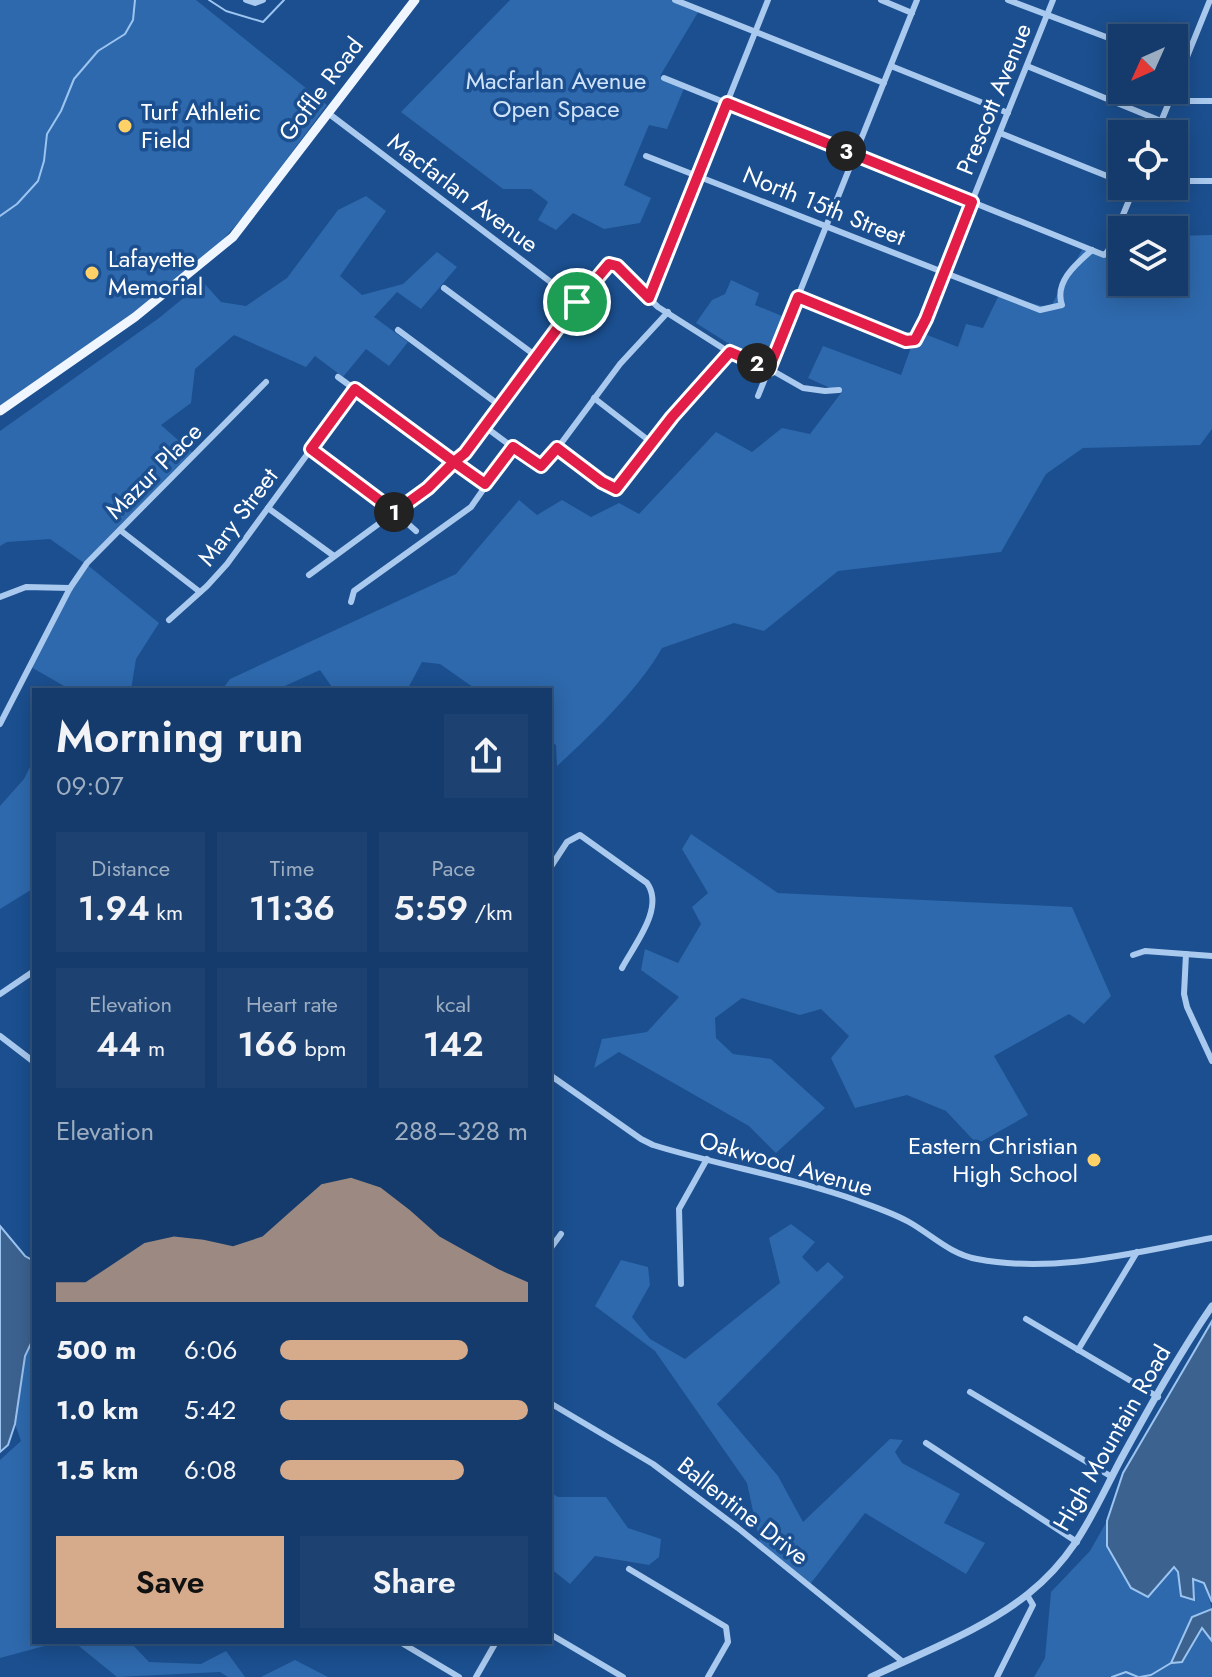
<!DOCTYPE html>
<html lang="en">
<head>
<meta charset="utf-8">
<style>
	:root { --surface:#143b6b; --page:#1d4271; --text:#f1f3f6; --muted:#9dadc1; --line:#33557e; --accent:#d6ab8b }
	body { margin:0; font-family:Jost,sans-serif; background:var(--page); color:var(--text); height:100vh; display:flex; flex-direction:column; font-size:30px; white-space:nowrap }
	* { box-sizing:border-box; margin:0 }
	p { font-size:26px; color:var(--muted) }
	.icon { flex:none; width:44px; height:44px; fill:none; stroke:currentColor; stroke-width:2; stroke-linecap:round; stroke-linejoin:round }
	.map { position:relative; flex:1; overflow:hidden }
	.panel { position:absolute; left:32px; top:688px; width:520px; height:956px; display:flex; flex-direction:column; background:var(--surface); border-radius:0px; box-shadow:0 4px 20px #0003,0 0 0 2px var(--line) }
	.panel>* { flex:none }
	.needle { width:52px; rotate:225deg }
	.controls { position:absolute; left:1108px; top:24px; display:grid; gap:16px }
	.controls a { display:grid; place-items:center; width:80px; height:80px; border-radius:0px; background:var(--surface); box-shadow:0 4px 20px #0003,0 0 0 2px var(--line); font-size:40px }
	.pin { position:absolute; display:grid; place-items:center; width:68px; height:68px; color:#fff; margin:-34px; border:4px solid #fff; border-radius:50%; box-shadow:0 2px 8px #0007 }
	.km { position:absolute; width:40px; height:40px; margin:-20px; border-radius:50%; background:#222; color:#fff; font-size:22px; line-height:40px; text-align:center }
	.round { display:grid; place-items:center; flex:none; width:84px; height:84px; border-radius:0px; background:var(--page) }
	.head { display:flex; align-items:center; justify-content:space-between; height:136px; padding:0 24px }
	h1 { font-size:44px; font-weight:600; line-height:60px }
	.metrics { display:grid; grid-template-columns:repeat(3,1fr); gap:12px; height:136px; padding:8px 24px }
	.metrics div { display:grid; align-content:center; border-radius:0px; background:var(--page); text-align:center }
	.metrics b { font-size:34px; font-weight:600 }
	.metrics small { font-size:22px; font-weight:400 }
	.metrics p { font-size:22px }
	.chart { height:224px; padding:16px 24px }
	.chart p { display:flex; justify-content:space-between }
	.chart svg { width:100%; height:144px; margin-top:8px; fill:var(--accent); opacity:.7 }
	.primary-button { display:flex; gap:16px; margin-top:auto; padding:16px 24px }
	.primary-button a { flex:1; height:92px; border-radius:0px; background:var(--accent); color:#111; font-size:32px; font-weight:600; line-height:92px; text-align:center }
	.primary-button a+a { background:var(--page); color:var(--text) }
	ul { padding:0 24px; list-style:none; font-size:26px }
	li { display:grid; grid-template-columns:128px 96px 1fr; align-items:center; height:60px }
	li i { height:20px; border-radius:10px; background:var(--accent) }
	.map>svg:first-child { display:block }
	.green { fill:#2e69ad }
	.water { fill:#3c6290; stroke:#9cc4f0; stroke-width:2 }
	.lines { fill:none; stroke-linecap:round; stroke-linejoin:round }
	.stream { stroke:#9cc4f0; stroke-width:2 }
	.minor { stroke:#a9c9ee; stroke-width:6 }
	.tertiary { stroke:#a9c9ee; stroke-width:7 }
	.primary { stroke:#f0f6ff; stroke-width:9 }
	.route-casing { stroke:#fff; stroke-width:16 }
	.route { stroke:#e11d48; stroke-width:10 }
	.poi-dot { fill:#ffd166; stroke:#1b4f8f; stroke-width:3 }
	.labels { text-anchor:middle; stroke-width:7; stroke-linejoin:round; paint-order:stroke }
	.park-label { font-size:24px; fill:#cfe3fa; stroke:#1b4f8f }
	.street-label { font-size:24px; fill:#fff; stroke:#1b4f8f }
	.poi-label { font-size:24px; fill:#fff; stroke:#1b4f8f; text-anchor:start }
</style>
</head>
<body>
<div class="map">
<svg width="1212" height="1677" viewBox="0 0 1212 1677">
	<rect width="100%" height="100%" fill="#1b4f8f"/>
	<!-- green -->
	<g class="green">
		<path d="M 0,0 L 196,0 L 327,105 L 245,215 L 219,244 L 129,317 L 0,406 Z"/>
		<path d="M 510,0 L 679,0 L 700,9 L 660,76 L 685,86 L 667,129 L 649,125 L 624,185 L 651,198 L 640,223 L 604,229 L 573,213 L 556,230 L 538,220 L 548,202 L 531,189 L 503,189 L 401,112 Z"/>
		<path d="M 366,196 L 386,211 L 340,276 L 362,295 L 403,284 L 437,252 L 457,267 L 421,309 L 397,292 L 374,317 L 408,342 L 389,366 L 366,349 L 343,377 L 315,356 L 306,367 L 234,335 L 195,369 L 191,403 L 161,425 L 194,454 L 85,563 L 159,623 L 136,659 L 131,690 L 71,690 L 31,667 L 84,563 L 50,539 L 7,542 L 0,546 L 0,431 L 159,318 L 203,282 L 221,302 L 246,306 L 287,278 L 338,210 Z"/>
		<path d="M 1212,235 L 1212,429 L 1200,445 L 1083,448 L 1046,474 L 1001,552 L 838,571 L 764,631 L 734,623 L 662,648 C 639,689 592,734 557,766 L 556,745 L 550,741 L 550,690 L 477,690 L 440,664 L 422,662 L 407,690 L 334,690 L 320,670 L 276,690 L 222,690 L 230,679 L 456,574 L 519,500 L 537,515 L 562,500 L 591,517 L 619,503 L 639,514 L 716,432 L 752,452 L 782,428 L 810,434 L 841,393 L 808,378 L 823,346 L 901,375 L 917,331 L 958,347 L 966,324 L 983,328 L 999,295 L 1050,308 L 1083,248 L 1122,257 L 1122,282 L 1174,282 L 1174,236 Z"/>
		<path d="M 731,280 L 759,293 L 755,305 L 782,316 L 764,359 L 734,347 L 696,323 L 712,300 L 725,294 Z"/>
		<path d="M 34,759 L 34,888 L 0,909 L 0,806 L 24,779 Z"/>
		<path d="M 691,834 L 778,893 L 1072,907 L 1111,996 L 1084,1024 L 1069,1014 L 994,1056 L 1028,1115 L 977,1144 L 946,1111 L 907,1095 L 855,1108 L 831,1058 L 849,1036 L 821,1009 L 800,1015 L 742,998 L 715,1018 L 716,1038 L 733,1054 L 771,1059 L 825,1108 L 776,1153 L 749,1126 L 619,1052 L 594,1068 L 602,1039 L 647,1032 L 679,997 L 641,970 L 645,949 L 678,963 L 701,924 L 692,907 L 708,893 L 682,849 Z"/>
		<path d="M 791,1224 L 815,1242 L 802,1257 L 817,1272 L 828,1262 L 844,1277 L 717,1404 L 778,1476 L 803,1522 L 890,1439 L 903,1440 L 895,1452 L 902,1463 L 960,1494 L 944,1523 L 985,1543 L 966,1574 L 865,1513 L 808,1587 L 761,1548 L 747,1483 L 655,1351 L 595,1306 L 621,1260 L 648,1267 L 650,1285 L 632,1317 L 650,1339 L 685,1359 L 780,1283 L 769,1238 Z"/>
		<path d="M 34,1337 L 34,1642 L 59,1642 L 0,1658 L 0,1460 L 21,1441 L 15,1424 L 25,1356 Z"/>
		<path d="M 550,1492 L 558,1497 L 606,1497 L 628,1528 L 661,1539 L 659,1557 L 649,1565 L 595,1556 L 570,1584 L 550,1568 Z"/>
		<path d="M 1107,1521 L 1107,1546 L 1174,1567 L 1178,1572 L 1204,1582 L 1212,1609 L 1171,1662 L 1182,1662 L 1203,1628 L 1212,1641 L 1212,1677 L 1034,1677 L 1045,1658 L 1051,1592 L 1090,1551 Z"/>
		<path d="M 74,1642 L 130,1642 L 149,1662 L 201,1664 L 226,1651 L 245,1677 L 228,1677 L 220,1672 L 117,1677 Z"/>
		<path d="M 295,1660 L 328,1677 L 261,1677 Z"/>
	</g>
	<!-- water -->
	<g class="water">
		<path d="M 0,1226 L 25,1256 L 34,1261 L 34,1337 L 25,1356 L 15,1424 L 8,1445 L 0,1452 Z"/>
		<path d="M 1212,1321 L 1212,1602 L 1204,1583 L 1193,1579 L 1194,1600 L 1181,1596 L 1178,1572 L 1174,1567 L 1148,1597 L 1131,1588 L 1107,1546 L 1107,1521 L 1123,1473 Z"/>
		<path d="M 1212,1609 L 1212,1641 L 1202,1628 L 1182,1662 L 1171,1663 L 1192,1617 Z"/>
	</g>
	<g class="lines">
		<!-- stream -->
		<g class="stream">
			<path d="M 209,0 L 226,11 L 263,22 L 284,0"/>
			<path d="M 0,216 L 17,204 L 38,181 L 44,161 L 47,134 L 61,111 L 74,79 L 98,51 L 125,34 L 133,20 L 135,0"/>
			<path d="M 1112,1677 L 1126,1672 L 1138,1677"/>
			<path d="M 1140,1677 L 1151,1675 L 1171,1663"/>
		</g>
		<!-- minor -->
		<g class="minor">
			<path d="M 246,0 L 255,3 L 263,0"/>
			<path d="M 675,0 L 884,83"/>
			<path d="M 881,0 L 912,13"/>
			<path d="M 1008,0 L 1122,43"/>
			<path d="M 891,66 L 1008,113"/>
			<path d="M 1027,66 L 1161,121"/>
			<path d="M 664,78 L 1104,255 L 1108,251 L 1135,186"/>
			<path d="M 1174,89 L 1210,0"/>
			<path d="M 1169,101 L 1212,101"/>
			<path d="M 328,113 L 577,302"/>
			<path d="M 1000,133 L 1122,182"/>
			<path d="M 1156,134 L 1174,90"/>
			<path d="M 646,156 L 1040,310 L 1062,305 C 1054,282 1076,264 1092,250"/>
			<path d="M 1174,181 L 1212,181"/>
			<path d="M 444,288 L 536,356"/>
			<path d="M 798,297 L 906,341 L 912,342 L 917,338 L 1053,0"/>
			<path d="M 649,298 L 768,0"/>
			<path d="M 398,330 L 499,405"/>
			<path d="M 338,377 L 485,484"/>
			<path d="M 758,396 L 917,0"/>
			<path d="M 594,398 L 652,443"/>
			<path d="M 484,426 L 538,466 L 545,465 L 620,364 L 668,312"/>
			<path d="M 557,448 L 610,488 L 616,489 L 672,417 L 730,352"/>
			<path d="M 311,449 L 388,506 L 416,531"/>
			<path d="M 268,508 L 334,556"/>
			<path d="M 120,530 L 200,592"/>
			<path d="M 309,575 L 422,492 L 450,465 L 460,459 L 606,264 L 613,264 L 658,307 L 732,354 L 761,364 L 803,388 L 825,391 L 839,390"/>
			<path d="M 0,597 L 26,587 L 70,588"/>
			<path d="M 351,602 L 354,591 L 471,507 L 513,447"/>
			<path d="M 169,620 L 207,586 L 227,564 L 355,389"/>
			<path d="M 0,724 L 70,588 L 87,563 L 266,382"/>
			<path d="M 550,868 L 567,842 L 580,835 L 647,883 C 665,908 634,945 622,968"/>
			<path d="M 1186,954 L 1184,994 L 1187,1007 L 1212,1061"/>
			<path d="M 1133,955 L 1145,951 L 1212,956"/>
			<path d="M 0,994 L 34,971"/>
			<path d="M 0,1036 L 34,1062"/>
			<path d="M 550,1075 L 641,1139 L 653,1145 C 721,1166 791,1177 858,1201 C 875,1207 893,1213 909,1222 C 932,1235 950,1254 977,1259 C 1055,1274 1136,1252 1212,1238"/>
			<path d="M 550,1249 L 561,1234"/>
			<path d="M 681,1284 L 679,1209 L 707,1159"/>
			<path d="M 1026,1319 L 1158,1397"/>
			<path d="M 1078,1350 L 1137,1252"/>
			<path d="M 970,1392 L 1112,1477"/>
			<path d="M 550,1403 L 653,1464 L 738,1528 L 903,1662"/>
			<path d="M 926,1443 L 1077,1542"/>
			<path d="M 629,1569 L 726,1627 L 728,1642 L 708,1677"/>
			<path d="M 550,1634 L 623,1677"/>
			<path d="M 400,1642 L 459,1677"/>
			<path d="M 476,1677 L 496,1642"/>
			<path d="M 997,1677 L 1033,1605 L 1027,1595"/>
		</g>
		<!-- tertiary -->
		<path class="tertiary" d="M 871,1677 C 923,1652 983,1630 1028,1594 C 1077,1555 1093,1512 1121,1459 C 1149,1408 1179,1354 1212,1306"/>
		<!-- primary -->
		<path class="primary" d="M 0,411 L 135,317 L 233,237 L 415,0"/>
	</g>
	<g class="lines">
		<defs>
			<path id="route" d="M 577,302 L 465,453 L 454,462 L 355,389 L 311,449 L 395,512 L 428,488 L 454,462 L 485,484 L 513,447 L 541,466 L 557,448 L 602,482 L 616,489 L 672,417 L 730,352 L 769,369 L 798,297 L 906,341 L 915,340 L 926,319 L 972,202 L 727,103 L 649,298 L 617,266 L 609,264 L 577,302"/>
		</defs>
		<!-- route casing -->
		<use href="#route" class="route-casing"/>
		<!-- route -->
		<use href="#route" class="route"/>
	</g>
	<!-- markers -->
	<g class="poi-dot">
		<circle cx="125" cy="126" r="8"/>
		<circle cx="92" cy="273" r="8"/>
		<circle cx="1094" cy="1160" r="8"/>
	</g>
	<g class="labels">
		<!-- park labels -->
		<g class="park-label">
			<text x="556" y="89">Macfarlan Avenue<tspan x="556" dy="28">Open Space</tspan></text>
		</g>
		<!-- street labels -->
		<g class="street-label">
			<text transform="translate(321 89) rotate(-53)" y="8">Goffle Road</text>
			<text transform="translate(994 99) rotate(-68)" y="8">Prescott Avenue</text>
			<text transform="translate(463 193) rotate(37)" y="8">Macfarlan Avenue</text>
			<text transform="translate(824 206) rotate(22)" y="8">North 15th Street</text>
			<text transform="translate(154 471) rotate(-45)" y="8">Mazur Place</text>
			<text transform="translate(238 517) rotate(-53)" y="8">Mary Street</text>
			<text transform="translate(786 1164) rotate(16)" y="8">Oakwood Avenue</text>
			<text transform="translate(1112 1438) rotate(-60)" y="8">High Mountain Road</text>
			<text transform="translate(743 1511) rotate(38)" y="8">Ballentine Drive</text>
		</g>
		<!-- poi labels -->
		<g class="poi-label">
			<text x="141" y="120">Turf Athletic<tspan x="141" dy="28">Field</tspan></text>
			<text x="108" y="267">Lafayette<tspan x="108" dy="28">Memorial</tspan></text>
			<text x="1078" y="1154" text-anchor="end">Eastern Christian<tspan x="1078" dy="28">High School</tspan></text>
		</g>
	</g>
</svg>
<div class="controls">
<a><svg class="needle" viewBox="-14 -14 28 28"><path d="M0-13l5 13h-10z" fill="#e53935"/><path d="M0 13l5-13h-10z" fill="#9dadc1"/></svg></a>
<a><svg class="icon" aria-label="locate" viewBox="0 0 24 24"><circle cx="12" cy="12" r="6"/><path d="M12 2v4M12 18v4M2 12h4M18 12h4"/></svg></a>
<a><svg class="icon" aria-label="layers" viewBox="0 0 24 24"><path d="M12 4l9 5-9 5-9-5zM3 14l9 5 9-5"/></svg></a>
</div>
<div class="pin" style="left:577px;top:302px;background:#1e9e55"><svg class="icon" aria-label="arrive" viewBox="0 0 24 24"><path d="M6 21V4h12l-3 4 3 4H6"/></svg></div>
<b class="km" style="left:394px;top:512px">1</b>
<b class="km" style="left:757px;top:363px">2</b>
<b class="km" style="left:846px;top:151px">3</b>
<section class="panel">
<div class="head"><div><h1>Morning run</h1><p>09:07</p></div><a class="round"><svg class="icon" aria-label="share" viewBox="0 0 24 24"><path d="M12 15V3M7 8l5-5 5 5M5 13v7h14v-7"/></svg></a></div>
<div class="metrics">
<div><p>Distance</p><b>1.94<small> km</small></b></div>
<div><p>Time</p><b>11:36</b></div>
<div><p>Pace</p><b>5:59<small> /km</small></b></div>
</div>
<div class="metrics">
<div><p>Elevation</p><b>44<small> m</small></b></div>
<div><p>Heart rate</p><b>166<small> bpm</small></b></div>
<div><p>kcal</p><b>142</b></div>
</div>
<div class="chart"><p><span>Elevation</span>288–328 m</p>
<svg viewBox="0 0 160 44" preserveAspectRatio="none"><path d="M0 44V38L10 38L20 32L30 26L40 24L50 25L60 27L70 24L80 16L90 8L100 6L110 9L120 16L130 24L140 29L150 34L160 38V44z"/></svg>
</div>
<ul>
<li><b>500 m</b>6:06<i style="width:76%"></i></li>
<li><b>1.0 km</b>5:42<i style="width:100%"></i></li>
<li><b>1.5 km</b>6:08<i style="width:74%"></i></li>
</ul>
<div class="primary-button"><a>Save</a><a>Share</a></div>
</section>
</div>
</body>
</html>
